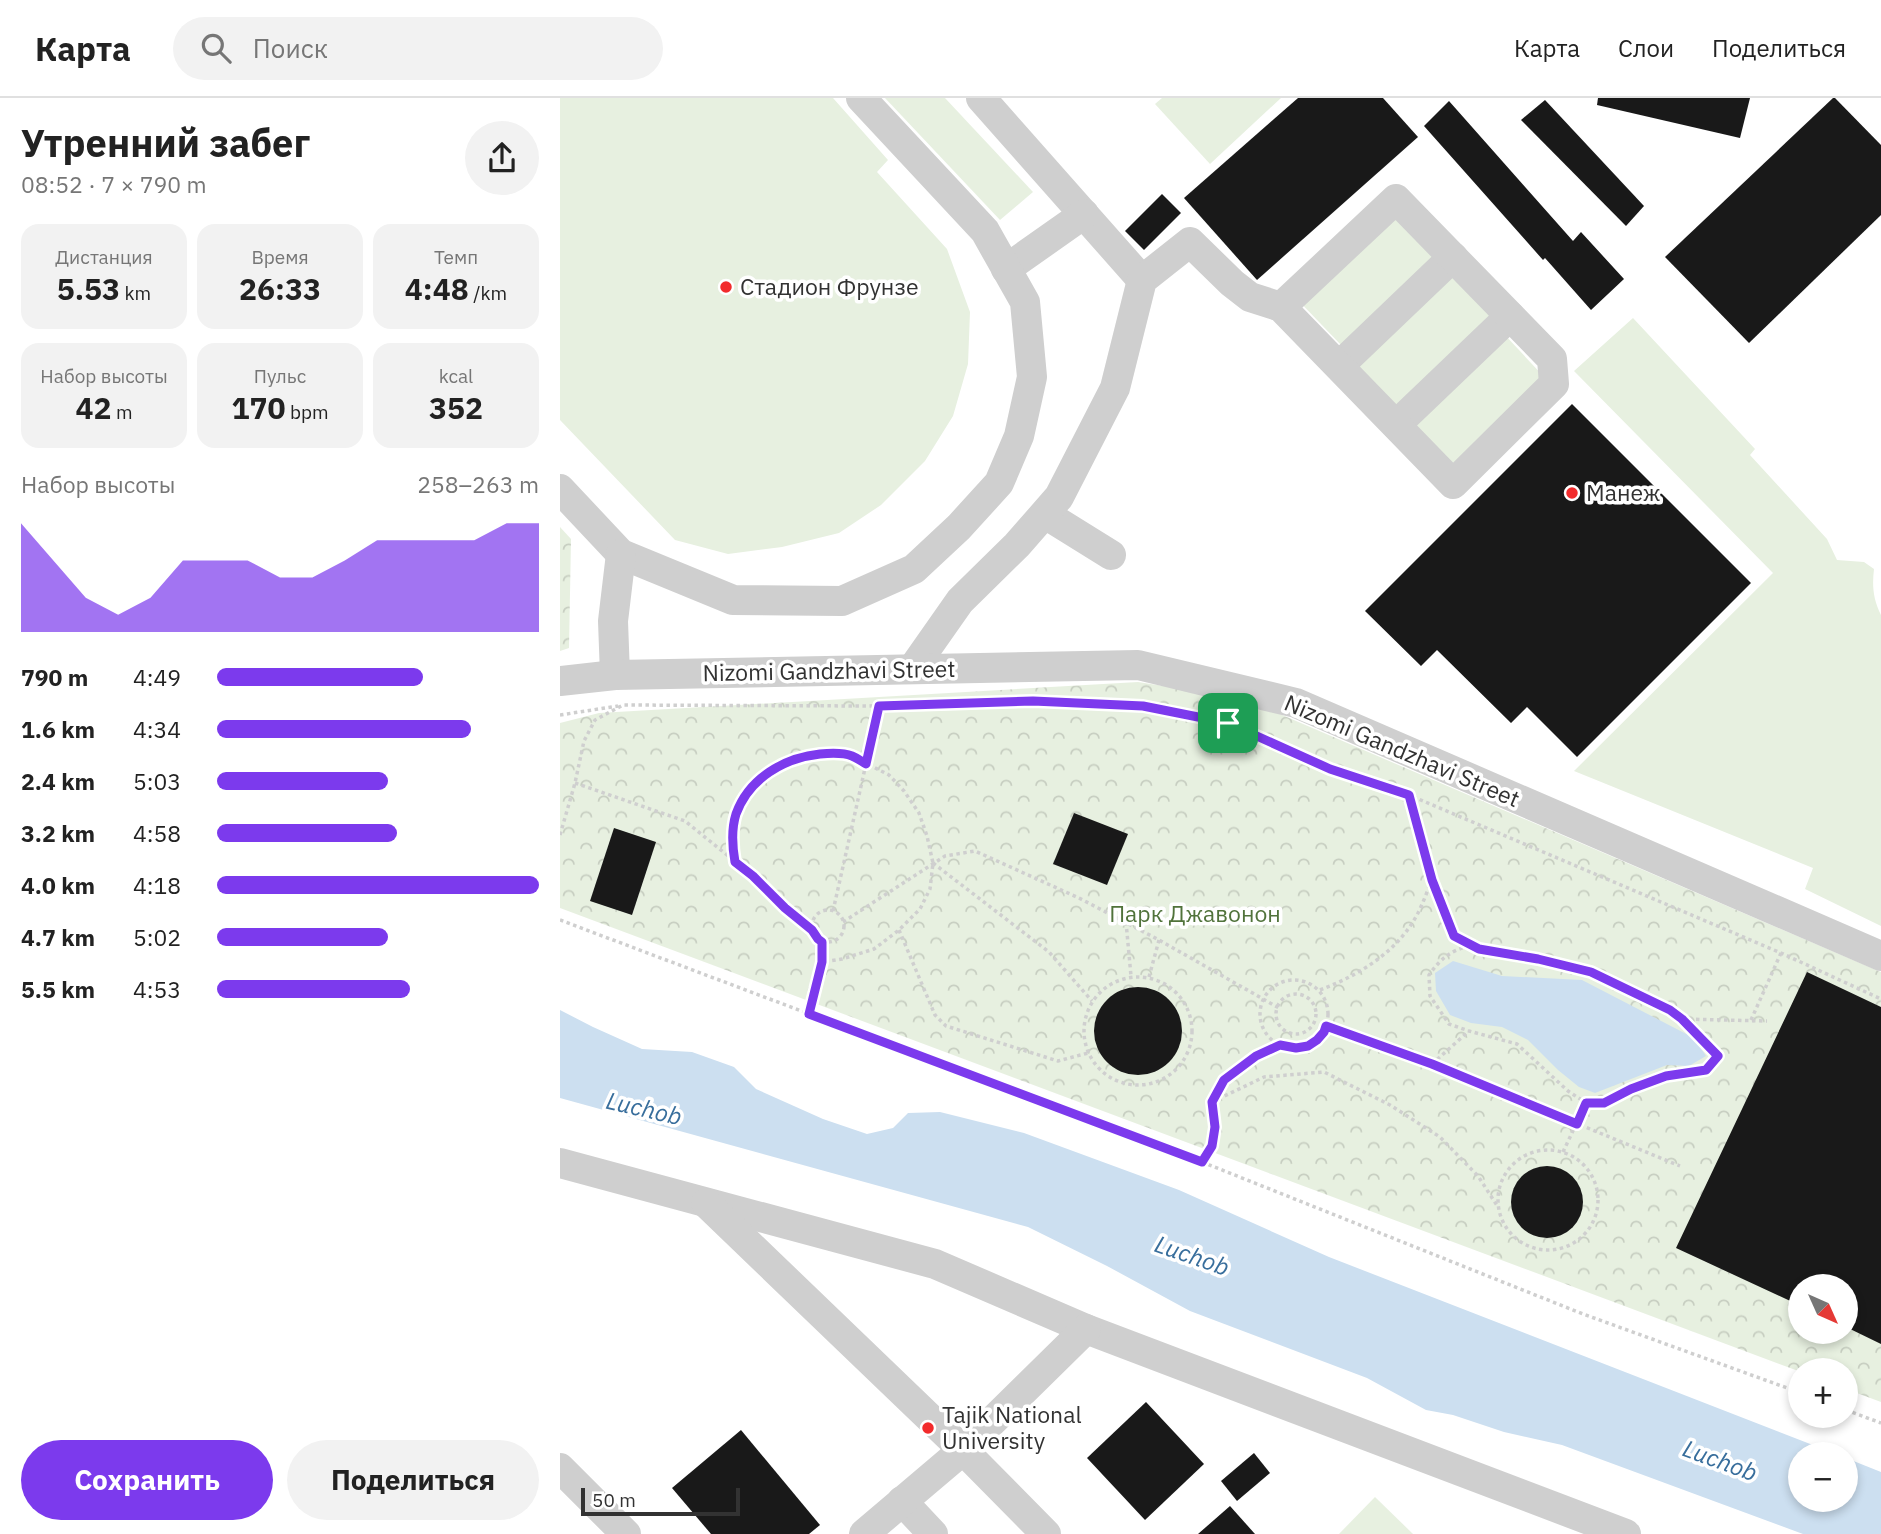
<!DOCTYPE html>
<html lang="ru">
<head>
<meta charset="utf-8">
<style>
	:root { --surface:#fff; --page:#f2f2f2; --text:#222; --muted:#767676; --line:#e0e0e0; --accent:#7c3aed }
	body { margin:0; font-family:"IBM Plex Sans",sans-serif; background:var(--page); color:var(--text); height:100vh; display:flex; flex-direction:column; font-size:26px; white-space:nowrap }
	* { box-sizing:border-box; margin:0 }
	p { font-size:23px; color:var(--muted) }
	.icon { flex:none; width:38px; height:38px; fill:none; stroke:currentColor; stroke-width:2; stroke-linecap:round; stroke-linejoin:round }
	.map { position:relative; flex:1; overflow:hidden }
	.drawer { display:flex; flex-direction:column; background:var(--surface); width:560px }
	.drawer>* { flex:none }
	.needle { width:46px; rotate:135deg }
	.controls { position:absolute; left:1228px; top:1176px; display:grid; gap:14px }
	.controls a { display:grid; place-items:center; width:70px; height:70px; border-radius:50%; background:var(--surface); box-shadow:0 4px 10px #0003; font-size:35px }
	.scale { position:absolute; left:21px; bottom:18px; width:159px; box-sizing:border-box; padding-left:7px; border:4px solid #323232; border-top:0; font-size:19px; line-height:24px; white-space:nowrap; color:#323232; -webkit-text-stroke:5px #fff; paint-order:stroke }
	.pin { position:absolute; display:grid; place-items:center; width:60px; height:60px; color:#fff; margin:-30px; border-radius:14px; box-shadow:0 4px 10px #0006 }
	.round { display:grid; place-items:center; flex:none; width:74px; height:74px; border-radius:37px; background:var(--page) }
	.headline { display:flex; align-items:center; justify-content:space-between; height:119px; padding:0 21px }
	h1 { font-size:38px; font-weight:700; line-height:52px }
	.figures { display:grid; grid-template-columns:repeat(3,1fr); gap:10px; height:119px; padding:7px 21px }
	.figures div { display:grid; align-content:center; border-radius:18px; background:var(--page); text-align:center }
	.figures b { font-size:30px; font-weight:700 }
	.figures small { font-size:19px; font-weight:400 }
	.figures p { font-size:19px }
	.chart { height:196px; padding:14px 21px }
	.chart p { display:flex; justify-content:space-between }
	.chart svg { width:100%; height:126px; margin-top:7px; fill:var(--accent); opacity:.7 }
	.cta { display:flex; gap:14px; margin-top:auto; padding:14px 21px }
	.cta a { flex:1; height:80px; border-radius:42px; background:var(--accent); color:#fff; font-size:28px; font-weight:700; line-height:80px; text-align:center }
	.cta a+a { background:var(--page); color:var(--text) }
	ul { padding:0 21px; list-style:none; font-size:23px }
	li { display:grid; grid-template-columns:112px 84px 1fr; align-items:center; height:52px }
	li i { height:18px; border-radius:9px; background:var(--accent) }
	header { display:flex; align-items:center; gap:42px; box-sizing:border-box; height:98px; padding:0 35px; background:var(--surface); border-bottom:2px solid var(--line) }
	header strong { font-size:33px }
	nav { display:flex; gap:38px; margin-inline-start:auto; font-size:24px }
	.search { width:490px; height:63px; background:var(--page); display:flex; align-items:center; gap:18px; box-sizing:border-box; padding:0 24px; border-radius:38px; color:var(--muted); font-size:26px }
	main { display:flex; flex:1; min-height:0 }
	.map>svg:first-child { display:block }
	.grass { fill:#e7f0e0 }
	.forest { fill:url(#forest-crowns); fill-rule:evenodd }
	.water { fill:#ccdff0 }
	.building { fill:#191919 }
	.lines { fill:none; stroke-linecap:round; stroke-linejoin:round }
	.path { stroke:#cfcfcf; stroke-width:3.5; stroke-dasharray:3.5 3.5; stroke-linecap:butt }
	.minor { stroke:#cfcfcf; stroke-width:30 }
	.route-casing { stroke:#fff; stroke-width:14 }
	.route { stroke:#7c3aed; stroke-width:9 }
	.poi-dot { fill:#f22b2c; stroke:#fff; stroke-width:2.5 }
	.labels { text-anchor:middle; stroke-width:7; stroke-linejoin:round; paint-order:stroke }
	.poi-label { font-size:23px; fill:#323232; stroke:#fff; text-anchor:start }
	.street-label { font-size:23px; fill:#323232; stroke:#fff }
	.park-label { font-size:23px; fill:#51733b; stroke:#fff }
	.water-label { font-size:24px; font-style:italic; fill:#386e9c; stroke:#fff }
</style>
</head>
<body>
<header>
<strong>Карта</strong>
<div class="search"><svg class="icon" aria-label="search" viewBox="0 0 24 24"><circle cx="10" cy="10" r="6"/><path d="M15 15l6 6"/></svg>Поиск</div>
<nav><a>Карта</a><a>Слои</a><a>Поделиться</a></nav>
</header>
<main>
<section class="drawer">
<div class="headline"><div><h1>Утренний забег</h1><p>08:52 · 7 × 790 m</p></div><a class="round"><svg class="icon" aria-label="share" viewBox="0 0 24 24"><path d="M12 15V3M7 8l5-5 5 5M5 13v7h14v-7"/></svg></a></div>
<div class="figures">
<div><p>Дистанция</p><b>5.53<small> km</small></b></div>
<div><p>Время</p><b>26:33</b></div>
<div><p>Темп</p><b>4:48<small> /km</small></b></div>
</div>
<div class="figures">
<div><p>Набор высоты</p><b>42<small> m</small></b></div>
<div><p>Пульс</p><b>170<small> bpm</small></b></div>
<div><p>kcal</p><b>352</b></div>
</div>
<div class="chart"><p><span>Набор высоты</span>258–263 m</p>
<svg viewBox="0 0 160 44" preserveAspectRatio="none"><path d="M0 44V6L10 19L20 32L30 38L40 32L50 19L60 19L70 19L80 25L90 25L100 19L110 12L120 12L130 12L140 12L150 6L160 6V44z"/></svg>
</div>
<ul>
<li><b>790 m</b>4:49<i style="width:64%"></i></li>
<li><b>1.6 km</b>4:34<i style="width:79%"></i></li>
<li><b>2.4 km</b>5:03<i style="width:53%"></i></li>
<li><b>3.2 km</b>4:58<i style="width:56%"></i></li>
<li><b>4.0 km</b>4:18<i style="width:100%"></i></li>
<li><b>4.7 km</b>5:02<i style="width:53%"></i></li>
<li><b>5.5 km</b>4:53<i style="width:60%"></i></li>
</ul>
<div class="cta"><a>Сохранить</a><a>Поделиться</a></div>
</section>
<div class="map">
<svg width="1321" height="1436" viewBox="0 0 1321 1436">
	<defs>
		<pattern id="forest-crowns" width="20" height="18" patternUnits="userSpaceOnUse" patternTransform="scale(1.75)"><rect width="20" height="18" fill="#e7f0e0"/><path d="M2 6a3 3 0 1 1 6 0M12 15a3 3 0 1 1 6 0" fill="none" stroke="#c7cec1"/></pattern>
	</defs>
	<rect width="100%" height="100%" fill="#fff"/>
	<!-- grass -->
	<g class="grass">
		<path d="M 0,0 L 273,0 L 328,62 L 317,74 L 387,151 L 410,214 L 408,266 L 393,318 L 365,363 L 321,407 L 279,435 L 222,449 L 168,456 L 115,442 L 0,322 Z"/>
		<path d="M 325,0 L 385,0 L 473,94 L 440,122 Z"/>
		<path d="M 602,0 L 721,0 L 650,66 L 595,6 Z"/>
		<path d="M 831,109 L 877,159 L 783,249 L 736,200 Z"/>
		<path d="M 892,176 L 933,220 L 836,311 L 795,268 Z"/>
		<path d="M 1073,220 L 1195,351 L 1190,357 L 1267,441 L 1277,462 L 1304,464 L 1314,471 C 1312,488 1313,501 1321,517 L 1321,828 L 1245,791 L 1253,770 L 1014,673 L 1213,475 L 1014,273 Z"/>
		<path d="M 944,236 L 986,281 L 893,371 L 851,325 Z"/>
		<path d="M 815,1399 L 853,1436 L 779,1436 Z"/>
	</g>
	<!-- forest -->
	<g class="forest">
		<path d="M 0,429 L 11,441 L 9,550 L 0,553 Z"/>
		<path d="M 578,584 L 636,593 L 701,608 L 1321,874 L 1321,1304 L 1286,1291 L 1286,1272 L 1241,1272 L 1241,1274 L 0,810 L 0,625 L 39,615 ZM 1241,1188 L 1286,1188 L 1286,1234 L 1241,1234 Z"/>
	</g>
	<!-- water -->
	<g class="water">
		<path d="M 893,863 L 942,878 L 1022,882 L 1134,940 L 1146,958 L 1129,968 L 1107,967 L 1035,995 L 1019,989 L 998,972 L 968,942 L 942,929 L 911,925 L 890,917 L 876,893 L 875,875 Z"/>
		<path d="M 0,912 L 33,929 L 82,951 L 132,954 L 174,969 L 196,991 L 263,1021 L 307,1036 L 333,1030 L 348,1015 L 380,1014 L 464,1035 L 619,1092 L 769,1159 L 1276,1356 L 1241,1356 L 1241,1402 L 1286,1402 L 1286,1360 L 1321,1374 L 1321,1436 L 1243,1436 L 1002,1347 L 944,1334 L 893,1317 L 866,1312 L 807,1280 L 630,1213 L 547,1168 L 468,1129 L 0,1000 Z"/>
	</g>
	<!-- building -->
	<g class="building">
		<path d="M 738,0 L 823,0 L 858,39 L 697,182 L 624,100 Z"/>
		<path d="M 1038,0 L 1190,0 L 1180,40 L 1037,7 Z"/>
		<path d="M 1273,0 L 1275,0 L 1321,47 L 1321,117 L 1189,245 L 1105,159 Z"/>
		<path d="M 985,2 L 1084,108 L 1066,128 L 961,22 Z"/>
		<path d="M 889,3 L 1013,143 L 1021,134 L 1064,181 L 1031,212 L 985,160 L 983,162 L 864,28 Z"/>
		<path d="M 602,96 L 621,115 L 584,152 L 565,133 Z"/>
		<path d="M 1012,306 L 1191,485 L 1017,659 L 967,609 L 951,625 L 877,552 L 861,568 L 805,513 Z"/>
		<path d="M 514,715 L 568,736 L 547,787 L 493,766 Z"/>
		<path d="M 54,730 L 96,744 L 72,817 L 30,803 Z"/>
		<path d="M 1247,874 L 1321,909 L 1321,1246 L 1286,1229 L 1286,1188 L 1241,1188 L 1241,1208 L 1116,1150 Z"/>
		<circle cx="578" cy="933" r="44"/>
		<circle cx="987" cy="1104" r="36"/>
		<path d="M 586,1304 L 644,1366 L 585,1422 L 527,1360 Z"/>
		<path d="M 181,1332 L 260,1427 L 249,1436 L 151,1436 L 112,1390 Z"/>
		<path d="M 694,1355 L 710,1375 L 677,1403 L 661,1383 Z"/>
		<path d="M 670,1408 L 695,1436 L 638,1436 Z"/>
	</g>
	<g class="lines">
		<!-- path -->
		<g class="path">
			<path d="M 0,617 L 58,608"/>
			<path d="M 15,685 L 125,723 L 193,778 L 225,811 L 252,832"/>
			<path d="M 849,697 L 872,782 L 894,838 L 919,851 L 978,861 L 1031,874 L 1110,912 L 1122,921 L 1158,958 L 1146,972 L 1106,978 L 1071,991 L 1043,1005 L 1026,1005 L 1008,993 L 957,946 L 909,933 L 889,926 L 870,898 L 869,877 C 882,859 890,853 912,847"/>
			<path d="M 0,737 L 15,685 L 24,643 L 35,622 L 63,607 L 306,608 L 473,603 L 583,608 L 668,625 L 770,671 L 849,697 L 1221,855 L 1321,901"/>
			<path d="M 175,764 L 171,741 L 176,715 L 191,689 L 211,671 L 244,657 L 274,654 L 290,657 L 329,677 L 344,693 L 359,715 L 367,738 L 373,765 L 370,791 L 360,811 L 339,832 L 314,851 L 282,861 L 262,864"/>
			<path d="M 373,765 L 489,854 L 532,903"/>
			<circle cx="268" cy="828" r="16"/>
			<path d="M 273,813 L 319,608"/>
			<path d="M 0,822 L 642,1064 L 1023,1216 L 1241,1295"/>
			<path d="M 283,824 L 385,758 L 415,753 L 519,800 L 599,842 L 719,910"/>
			<path d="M 566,824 L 571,878"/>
			<path d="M 339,832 L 375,917 L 386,928 L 498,963 L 528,955"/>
			<path d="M 589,879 L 599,842"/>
			<circle cx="578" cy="933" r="54"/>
			<circle cx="734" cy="916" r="34"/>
			<path d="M 760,892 C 799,877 838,854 858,815 C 863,805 867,794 871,784"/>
			<circle cx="736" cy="916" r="20"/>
			<path d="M 249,916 L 262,864 L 263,844"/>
			<path d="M 1122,921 L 1207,923"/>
			<path d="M 1191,922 L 1221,855"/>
			<path d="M 766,928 L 872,966 L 1120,1068"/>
			<path d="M 872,966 L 909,933"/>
			<path d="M 652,1004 L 704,979 L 764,974 L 830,1007 L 880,1039 L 918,1078 L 938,1109"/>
			<circle cx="988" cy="1102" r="50"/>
			<path d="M 1003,1054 L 1026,1005"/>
			<path d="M 642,1064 C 649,1053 654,1043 655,1029 C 655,1021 652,1014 653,1007 C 654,980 699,957 720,947"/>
			<path d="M 1286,1312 L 1321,1325"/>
		</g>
		<!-- minor -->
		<g class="minor">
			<path d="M 421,0 L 582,182"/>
			<path d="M 446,171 L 524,116"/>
			<path d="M 779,268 L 893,159"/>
			<path d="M 836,327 L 950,218"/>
			<path d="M 0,391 L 61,456 L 173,502 L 282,503 L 354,471 L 399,429 L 439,385 L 459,338 L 472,279 L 465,204 L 425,133 L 301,0"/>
			<path d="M 485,416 L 551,457"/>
			<path d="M 353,570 L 400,503 L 457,447 L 499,399 L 555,290 L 582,182 L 630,144 L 672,185 L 690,199 L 721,209 L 893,386 L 994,286 L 992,261 L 836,101 L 721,209"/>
			<path d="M 55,577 L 53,523 L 61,456"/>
			<path d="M 0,583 L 55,577 L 578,567 L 736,605 L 1321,858"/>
			<path d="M 0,1065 L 375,1166 L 526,1231 L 1066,1436"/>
			<path d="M 146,1105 L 403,1352 L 526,1231"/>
			<path d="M 0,1370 L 66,1436"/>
			<path d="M 342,1403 L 373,1436"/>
			<path d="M 304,1436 L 403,1352 L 486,1436"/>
		</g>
	</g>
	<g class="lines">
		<defs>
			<path id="route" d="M 473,603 L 583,608 L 668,625 L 770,671 L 849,697 L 872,782 L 894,838 L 919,851 L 978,861 L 1031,874 L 1110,912 L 1122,921 L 1158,958 L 1146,972 L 1106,978 L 1071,991 L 1044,1005 L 1026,1005 L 1017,1026 L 872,966 L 766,928 L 764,934 L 757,942 L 748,948 L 736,950 L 720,947 L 696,958 L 664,982 L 652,1004 L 655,1029 L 652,1048 L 642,1064 L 249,916 L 262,864 L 262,844 L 258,841 L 252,832 L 225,810 L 193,778 L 175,764 C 172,747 171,732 176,716 C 189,680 224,660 260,656 C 270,655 282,654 292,658 C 297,660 301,663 306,666 L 319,608 Z"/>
		</defs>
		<!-- route casing -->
		<use href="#route" class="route-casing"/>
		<!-- route -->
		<use href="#route" class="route"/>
	</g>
	<!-- markers -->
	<g class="poi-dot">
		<circle cx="166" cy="189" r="7"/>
		<circle cx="1012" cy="395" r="7"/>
		<circle cx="368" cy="1330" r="7"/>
	</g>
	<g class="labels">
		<!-- poi labels -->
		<g class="poi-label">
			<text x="180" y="197">Стадион Фрунзе</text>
			<text x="1026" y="403">Манеж</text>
			<text x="382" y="1325">Tajik National<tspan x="382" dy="26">University</tspan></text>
		</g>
		<!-- street labels -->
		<g class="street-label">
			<text transform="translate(269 573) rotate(-1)" y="8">Nizomi Gandzhavi Street</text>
			<text transform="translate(842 653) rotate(23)" y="8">Nizomi Gandzhavi Street</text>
		</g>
		<!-- park labels -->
		<g class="park-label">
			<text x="635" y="824">Парк Джавонон</text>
		</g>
		<!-- water labels -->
		<g class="water-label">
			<text transform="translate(84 1011) rotate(13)" y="8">Luchob</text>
			<text transform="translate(632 1158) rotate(19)" y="8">Luchob</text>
			<text transform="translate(1160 1363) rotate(20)" y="8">Luchob</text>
		</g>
	</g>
</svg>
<div class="controls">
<a><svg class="needle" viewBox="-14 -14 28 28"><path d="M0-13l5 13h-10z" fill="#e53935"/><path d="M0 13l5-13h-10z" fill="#767676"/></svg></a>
<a>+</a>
<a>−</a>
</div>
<div class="scale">50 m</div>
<div class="pin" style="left:668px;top:625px;background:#1e9e55"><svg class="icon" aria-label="arrive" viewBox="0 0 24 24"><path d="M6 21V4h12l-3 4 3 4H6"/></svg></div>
</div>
</main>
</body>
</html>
